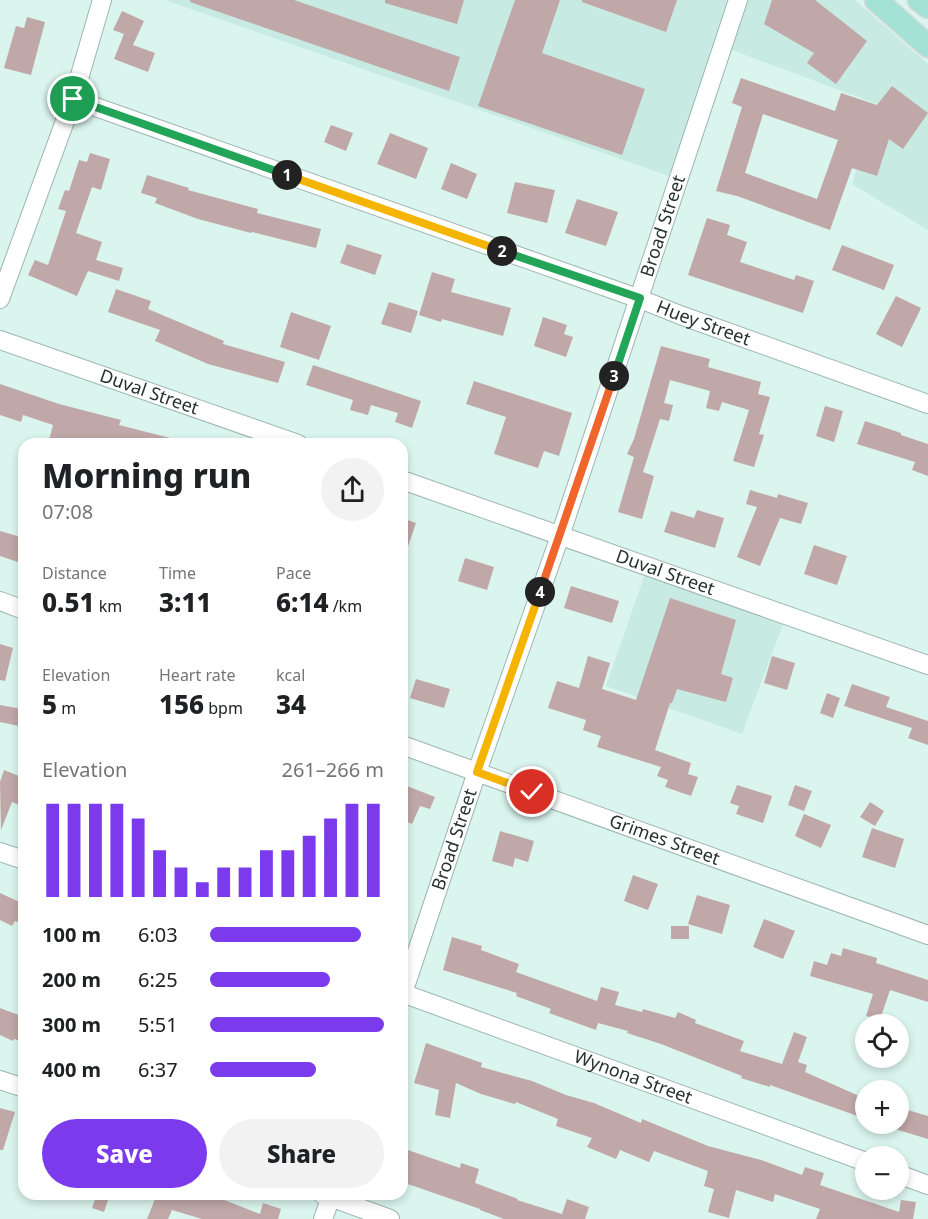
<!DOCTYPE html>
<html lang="en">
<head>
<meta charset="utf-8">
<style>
	:root { --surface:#fff; --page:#f2f2f2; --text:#202124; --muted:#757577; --accent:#7c3aed }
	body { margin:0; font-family:"Noto Sans",sans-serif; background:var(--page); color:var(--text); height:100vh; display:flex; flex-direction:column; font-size:22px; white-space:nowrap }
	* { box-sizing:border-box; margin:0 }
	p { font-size:20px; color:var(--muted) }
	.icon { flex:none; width:33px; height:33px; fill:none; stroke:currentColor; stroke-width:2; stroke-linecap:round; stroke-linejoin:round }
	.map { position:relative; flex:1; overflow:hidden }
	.side { position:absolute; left:18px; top:438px; width:390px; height:762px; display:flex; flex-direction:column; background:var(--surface); border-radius:18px; box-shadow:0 3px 9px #0003 }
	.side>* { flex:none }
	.fabs { position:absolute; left:855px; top:1014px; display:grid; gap:12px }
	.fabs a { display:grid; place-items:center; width:54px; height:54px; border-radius:50%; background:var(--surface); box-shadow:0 3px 9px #0003; font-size:30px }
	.pin { position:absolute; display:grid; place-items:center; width:51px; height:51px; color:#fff; margin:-26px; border:3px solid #fff; border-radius:50%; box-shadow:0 2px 6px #0007 }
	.km { position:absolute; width:30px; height:30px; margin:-15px; border-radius:50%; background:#222; color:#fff; font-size:16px; line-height:30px; text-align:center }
	.round { display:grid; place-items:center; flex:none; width:63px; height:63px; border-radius:32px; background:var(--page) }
	.headline { display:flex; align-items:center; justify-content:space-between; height:102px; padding:0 24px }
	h1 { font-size:33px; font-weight:800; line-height:45px }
	.figures { display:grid; grid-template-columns:repeat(3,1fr); gap:9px; height:102px; padding:6px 24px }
	.figures div { display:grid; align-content:center }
	.figures b { font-size:26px; font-weight:800 }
	.figures small { font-size:16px; font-weight:400 }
	.figures p { font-size:16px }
	.chart { height:168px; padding:12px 24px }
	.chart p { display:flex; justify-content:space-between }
	.chart svg { width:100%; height:108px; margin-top:6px; stroke:var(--accent); stroke-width:6 }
	.cta { display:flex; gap:12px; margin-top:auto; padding:12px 24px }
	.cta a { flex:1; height:69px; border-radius:36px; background:var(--accent); color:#fff; font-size:24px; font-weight:800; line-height:69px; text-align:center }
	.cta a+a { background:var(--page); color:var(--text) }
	ul { padding:0 24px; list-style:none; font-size:20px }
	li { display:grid; grid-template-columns:96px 72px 1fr; align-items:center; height:45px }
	li i { height:15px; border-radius:8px; background:var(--accent) }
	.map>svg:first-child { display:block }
	.built { fill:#c7ebe2 }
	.building { fill:#c1a8a8; fill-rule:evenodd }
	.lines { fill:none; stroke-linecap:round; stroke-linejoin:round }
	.minor-casing { stroke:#9db7b0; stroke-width:20 }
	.major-casing { stroke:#d8dada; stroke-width:25 }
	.minor { stroke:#fff; stroke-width:18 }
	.major { stroke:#a4e2d5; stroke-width:22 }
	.split-1-casing { stroke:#fff; stroke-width:12 }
	.split-2-casing { stroke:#fff; stroke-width:12 }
	.split-3-casing { stroke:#fff; stroke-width:12 }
	.split-4-casing { stroke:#fff; stroke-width:12 }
	.split-5-casing { stroke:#fff; stroke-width:12 }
	.split-1 { stroke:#22a559; stroke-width:8 }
	.split-2 { stroke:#f5b400; stroke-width:8 }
	.split-3 { stroke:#22a559; stroke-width:8 }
	.split-4 { stroke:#f0652b; stroke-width:8 }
	.split-5 { stroke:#f5b400; stroke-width:8 }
	.labels { text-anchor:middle; stroke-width:4.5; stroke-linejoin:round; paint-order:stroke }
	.street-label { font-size:18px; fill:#27322f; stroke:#f3fefb }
</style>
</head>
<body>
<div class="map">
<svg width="928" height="1219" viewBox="0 0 928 1219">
	<rect width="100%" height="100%" fill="#daf5ed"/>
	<!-- built -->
	<g class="built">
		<path d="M 165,0 L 729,0 L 708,67 L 669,176 Z"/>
		<path d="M 746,0 L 855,0 L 928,64 L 928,230 L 852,184 L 877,104 L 729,49 Z"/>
		<path d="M 645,574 L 784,622 L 742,734 L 606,686 Z"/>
	</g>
	<!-- building -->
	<g class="building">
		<path d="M 190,0 L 294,0 L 460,57 L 449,91 L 190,2 Z"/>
		<path d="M 385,0 L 464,0 L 457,24 L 385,3 Z"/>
		<path d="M 515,0 L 560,0 L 542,53 L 645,89 L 622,155 L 478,106 Z"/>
		<path d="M 582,0 L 677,0 L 666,32 L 582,2 Z"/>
		<path d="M 772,0 L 815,0 L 867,41 L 836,84 L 807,63 L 814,53 L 764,24 Z"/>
		<path d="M 122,11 L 144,21 L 133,45 L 155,53 L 148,72 L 114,59 L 124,34 L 113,30 Z"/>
		<path d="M 27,17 L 45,22 L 31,75 L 4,68 L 16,26 L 24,28 Z"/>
		<path d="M 741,78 L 835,111 L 841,93 L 877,105 L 892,86 L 928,113 L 903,149 L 889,139 L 877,176 L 852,168 L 830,230 L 737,196 L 716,191 L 742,107 L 732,103 ZM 763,114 L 838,140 L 817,199 L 745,173 Z"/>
		<path d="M 331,125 L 353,133 L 346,151 L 324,142 Z"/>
		<path d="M 390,133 L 428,148 L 416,179 L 377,164 Z"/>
		<path d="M 90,153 L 110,159 L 101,190 L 92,187 L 76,233 L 102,242 L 96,260 L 123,268 L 119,281 L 88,271 L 77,296 L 28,275 L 35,260 L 48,265 L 66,211 L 58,209 L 65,190 L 69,191 L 79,160 L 87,162 Z"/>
		<path d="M 451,163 L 477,174 L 467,199 L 441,189 Z"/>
		<path d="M 147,175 L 189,188 L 188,190 L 258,209 L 257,213 L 321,229 L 316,248 L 252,232 L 251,233 L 198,219 L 155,203 L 157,198 L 141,193 Z"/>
		<path d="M 515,182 L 555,190 L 547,223 L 507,213 Z"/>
		<path d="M 577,199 L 618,212 L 606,246 L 565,233 Z"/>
		<path d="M 707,218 L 730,225 L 727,235 L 747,242 L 740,262 L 794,280 L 796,275 L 814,281 L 803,313 L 688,275 Z"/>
		<path d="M 347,244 L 382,255 L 375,275 L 340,263 Z"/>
		<path d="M 842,245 L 894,265 L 884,290 L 832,270 Z"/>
		<path d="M 432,272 L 455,279 L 451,292 L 511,308 L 503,336 L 442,319 L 441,322 L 419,315 Z"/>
		<path d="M 116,289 L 151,301 L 148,309 L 224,341 L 223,344 L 285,362 L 278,383 L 208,364 L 155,341 L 160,330 L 108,312 Z"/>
		<path d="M 896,296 L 921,308 L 902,347 L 876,334 Z"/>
		<path d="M 389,302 L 418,311 L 411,333 L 381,324 Z"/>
		<path d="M 291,312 L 331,326 L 319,360 L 280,347 Z"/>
		<path d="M 543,317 L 567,325 L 564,334 L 573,337 L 566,357 L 534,346 Z"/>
		<path d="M 661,346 L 710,359 L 708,367 L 761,382 L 758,394 L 770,397 L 759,434 L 764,435 L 754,467 L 733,461 L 749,410 L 722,402 L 719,411 L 706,408 L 710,391 L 670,380 L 664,403 L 673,405 L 669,421 L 660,419 L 643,472 L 654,476 L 642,519 L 618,512 L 634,457 L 627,454 L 634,439 Z"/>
		<path d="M 313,365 L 421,401 L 412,428 L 395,422 L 398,413 L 371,405 L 368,415 L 350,410 L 353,400 L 306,385 Z"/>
		<path d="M 474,381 L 572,413 L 559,456 L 544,451 L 538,468 L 494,454 L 506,417 L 466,404 Z"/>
		<path d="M 0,384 L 59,404 L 121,420 L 119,425 L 178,440 L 177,444 L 48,444 L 53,425 L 23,415 L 21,422 L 0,415 Z"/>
		<path d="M 825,406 L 843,411 L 834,442 L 816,436 Z"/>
		<path d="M 865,421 L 901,433 L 901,435 L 928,444 L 928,476 L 912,470 L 915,462 L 857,444 Z"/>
		<path d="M 750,490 L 777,498 L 778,494 L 808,503 L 801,524 L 780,518 L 760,566 L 737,557 L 757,507 L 746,504 Z"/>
		<path d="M 697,510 L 724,518 L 715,548 L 664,532 L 671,511 L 694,518 Z"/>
		<path d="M 402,518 L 416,523 L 404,558 L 402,558 Z"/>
		<path d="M 0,531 L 24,538 L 24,564 L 0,556 Z"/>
		<path d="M 814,545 L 847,556 L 837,585 L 804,574 Z"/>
		<path d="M 465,558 L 494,567 L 487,590 L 458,581 Z"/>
		<path d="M 571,586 L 619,601 L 612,623 L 564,608 Z"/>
		<path d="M 670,598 L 736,620 L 721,674 L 733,678 L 726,702 L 677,689 L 672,703 L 670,703 L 655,750 L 691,763 L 688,774 L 698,777 L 691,796 L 665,787 L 668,780 L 657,776 L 661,767 L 597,747 L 601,736 L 583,730 L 586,720 L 548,708 L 557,681 L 579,688 L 588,656 L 610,663 L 602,689 L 636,700 Z"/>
		<path d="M 0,644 L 13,648 L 5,681 L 0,680 Z"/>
		<path d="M 772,656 L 795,663 L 787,690 L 764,683 Z"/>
		<path d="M 416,679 L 450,689 L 444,708 L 410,698 Z"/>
		<path d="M 852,684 L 890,697 L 886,707 L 928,721 L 928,745 L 908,738 L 912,728 L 844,706 Z"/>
		<path d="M 827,693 L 840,698 L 833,718 L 820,713 Z"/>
		<path d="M 0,705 L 22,709 L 19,726 L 0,722 Z"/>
		<path d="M 4,770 L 24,778 L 24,807 L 12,802 L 1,830 L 0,782 Z"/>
		<path d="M 402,784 L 435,797 L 430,809 L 420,806 L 412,824 L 402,820 Z"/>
		<path d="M 737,785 L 772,796 L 763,823 L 736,814 L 739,806 L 730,803 Z"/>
		<path d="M 795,785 L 812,791 L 804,811 L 788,805 Z"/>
		<path d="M 870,802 L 884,811 L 875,826 L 860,817 Z"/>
		<path d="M 804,814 L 831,825 L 821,848 L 795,836 Z"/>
		<path d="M 872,828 L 904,839 L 895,868 L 862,857 Z"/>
		<path d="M 500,831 L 534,841 L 528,862 L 515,858 L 513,867 L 492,861 Z"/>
		<path d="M 633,875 L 658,884 L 648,910 L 624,901 Z"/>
		<path d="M 0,893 L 24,904 L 24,924 L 15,921 L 12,926 L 0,920 Z"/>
		<path d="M 697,895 L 730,905 L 722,934 L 688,924 Z"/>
		<path d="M 764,919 L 795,931 L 783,959 L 753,947 Z"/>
		<rect x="671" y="926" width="18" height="13"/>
		<path d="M 452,937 L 482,946 L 481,950 L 519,964 L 516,972 L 597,1001 L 601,987 L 619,992 L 615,1005 L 642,1012 L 643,1009 L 675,1018 L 678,1012 L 696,1020 L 695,1023 L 744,1041 L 740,1051 L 782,1064 L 794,1032 L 807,1037 L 798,1062 L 807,1065 L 805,1072 L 866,1099 L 866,1119 L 770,1085 L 770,1087 L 741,1078 L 742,1076 L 661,1044 L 627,1033 L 628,1031 L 598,1023 L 596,1030 L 549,1013 L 551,1009 L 516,996 L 517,993 L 443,970 Z"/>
		<path d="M 843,948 L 877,958 L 876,963 L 928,980 L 928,1002 L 890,990 L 880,1020 L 866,1016 L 873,994 L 810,976 L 814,961 L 827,965 L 831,953 L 841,956 Z"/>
		<path d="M 0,1008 L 24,1017 L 24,1042 L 14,1039 L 13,1041 L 0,1035 Z"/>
		<path d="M 426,1043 L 482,1063 L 481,1067 L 532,1081 L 566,1095 L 594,1103 L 641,1123 L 642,1119 L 708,1146 L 761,1160 L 802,1175 L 805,1167 L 824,1173 L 820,1185 L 899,1212 L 901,1200 L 916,1202 L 913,1219 L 816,1219 L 820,1209 L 775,1194 L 773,1202 L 736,1190 L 729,1218 L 708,1212 L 714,1189 L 704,1186 L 708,1171 L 654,1151 L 649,1162 L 620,1150 L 616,1159 L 587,1147 L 592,1138 L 556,1126 L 558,1119 L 516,1102 L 515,1104 L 481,1094 L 456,1083 L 450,1118 L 435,1115 L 439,1090 L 414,1083 Z"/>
		<path d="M 0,1108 L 15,1112 L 3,1150 L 0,1150 Z"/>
		<path d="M 901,1108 L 928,1116 L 928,1139 L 895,1129 L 896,1124 L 898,1124 Z"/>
		<path d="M 402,1148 L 460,1168 L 461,1163 L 479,1169 L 475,1183 L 518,1199 L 517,1200 L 562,1214 L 567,1199 L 589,1207 L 585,1219 L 504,1219 L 480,1210 L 480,1209 L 402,1182 Z"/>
		<path d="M 97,1194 L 110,1194 L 104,1212 L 92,1208 Z"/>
		<path d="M 157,1194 L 209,1194 L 260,1214 L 263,1203 L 281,1209 L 278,1219 L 202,1219 L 172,1210 L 168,1219 L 147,1219 Z"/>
	</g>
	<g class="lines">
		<defs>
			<g id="minor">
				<path id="s1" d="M 73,99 L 640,299 L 680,315 L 928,404"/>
				<path d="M 0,299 L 73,99 L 102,0"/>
				<path id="s2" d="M 0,340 L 298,444"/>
				<path id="s3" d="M 402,480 L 928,665"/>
				<path d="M 0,601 L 24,610"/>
				<path id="s4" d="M 402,745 L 928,935"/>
				<path d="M 0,852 L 24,860"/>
				<path id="s5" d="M 402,993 L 866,1162"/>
				<path id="s6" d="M 402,996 L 477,772 L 560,536 L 738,0"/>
				<path d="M 0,1080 L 24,1088"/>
				<path d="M 898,1174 L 928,1185"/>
				<path d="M 322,1194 L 390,1219"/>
				<path d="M 323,1219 L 332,1194"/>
			</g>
			<g id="major">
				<path d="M 876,0 L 928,46"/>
				<path d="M 919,0 L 928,7"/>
			</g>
		</defs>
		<!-- minor casing -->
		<use href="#minor" class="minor-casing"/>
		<!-- major casing -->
		<use href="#major" class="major-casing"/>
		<!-- minor -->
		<use href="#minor" class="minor"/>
		<!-- major -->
		<use href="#major" class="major"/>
	</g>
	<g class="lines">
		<defs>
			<path id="split-1" d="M 73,99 L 287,175"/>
			<path id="split-2" d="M 287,175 L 502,251"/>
			<path id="split-3" d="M 502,251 L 640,298 L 614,376"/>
			<path id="split-4" d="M 540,592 L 614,376"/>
			<path id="split-5" d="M 532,792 L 477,772 L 540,592"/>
		</defs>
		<!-- split-1 casing -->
		<use href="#split-1" class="split-1-casing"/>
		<!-- split-2 casing -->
		<use href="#split-2" class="split-2-casing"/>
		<!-- split-3 casing -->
		<use href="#split-3" class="split-3-casing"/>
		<!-- split-4 casing -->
		<use href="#split-4" class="split-4-casing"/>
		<!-- split-5 casing -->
		<use href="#split-5" class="split-5-casing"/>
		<!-- split-1 -->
		<use href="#split-1" class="split-1"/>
		<!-- split-2 -->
		<use href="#split-2" class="split-2"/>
		<!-- split-3 -->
		<use href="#split-3" class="split-3"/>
		<!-- split-4 -->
		<use href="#split-4" class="split-4"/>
		<!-- split-5 -->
		<use href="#split-5" class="split-5"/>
	</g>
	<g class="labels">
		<!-- street labels -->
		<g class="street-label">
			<text dy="6" stroke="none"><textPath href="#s6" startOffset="813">Broad Street</textPath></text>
			<text dy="6" stroke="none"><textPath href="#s1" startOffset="669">Huey Street</textPath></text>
			<text dy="6" stroke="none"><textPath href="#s2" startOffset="158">Duval Street</textPath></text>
			<text dy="6" stroke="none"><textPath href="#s3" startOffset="279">Duval Street</textPath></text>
			<text dy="6" stroke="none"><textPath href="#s6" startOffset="165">Broad Street</textPath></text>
			<text dy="6" stroke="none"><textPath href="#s4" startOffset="279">Grimes Street</textPath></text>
			<text dy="6" stroke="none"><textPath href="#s5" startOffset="246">Wynona Street</textPath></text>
		</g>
	</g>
</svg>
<div class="fabs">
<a><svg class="icon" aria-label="locate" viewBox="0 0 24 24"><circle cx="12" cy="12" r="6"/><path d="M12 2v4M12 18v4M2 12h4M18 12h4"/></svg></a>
<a>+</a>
<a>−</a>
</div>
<div class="pin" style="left:73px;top:99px;background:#1e9e55"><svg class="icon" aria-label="arrive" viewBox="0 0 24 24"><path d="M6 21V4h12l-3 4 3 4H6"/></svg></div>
<div class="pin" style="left:532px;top:792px;background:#d93025"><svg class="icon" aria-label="check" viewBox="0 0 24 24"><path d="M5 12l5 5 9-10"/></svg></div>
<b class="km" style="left:287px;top:175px">1</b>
<b class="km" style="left:502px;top:251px">2</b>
<b class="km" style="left:614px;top:376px">3</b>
<b class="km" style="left:540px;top:592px">4</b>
<section class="side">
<div class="headline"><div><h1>Morning run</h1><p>07:08</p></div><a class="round"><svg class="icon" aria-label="share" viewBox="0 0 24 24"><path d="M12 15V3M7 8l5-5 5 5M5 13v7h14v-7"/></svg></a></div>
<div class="figures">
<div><p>Distance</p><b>0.51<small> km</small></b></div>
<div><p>Time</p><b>3:11</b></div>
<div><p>Pace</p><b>6:14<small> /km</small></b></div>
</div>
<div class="figures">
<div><p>Elevation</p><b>5<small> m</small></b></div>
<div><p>Heart rate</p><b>156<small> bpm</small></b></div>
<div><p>kcal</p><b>34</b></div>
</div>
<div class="chart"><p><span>Elevation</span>261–266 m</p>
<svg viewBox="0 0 160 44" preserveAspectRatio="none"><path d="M5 44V6M15 44V6M25 44V6M35 44V6M45 44V12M55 44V25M65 44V32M75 44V38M85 44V32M95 44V32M105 44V25M115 44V25M125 44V19M135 44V12M145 44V6M155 44V6"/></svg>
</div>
<ul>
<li><b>100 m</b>6:03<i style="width:87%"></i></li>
<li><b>200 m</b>6:25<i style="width:69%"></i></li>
<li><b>300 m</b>5:51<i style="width:100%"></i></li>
<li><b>400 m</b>6:37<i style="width:61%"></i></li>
</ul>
<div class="cta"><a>Save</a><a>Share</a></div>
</section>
</div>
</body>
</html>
